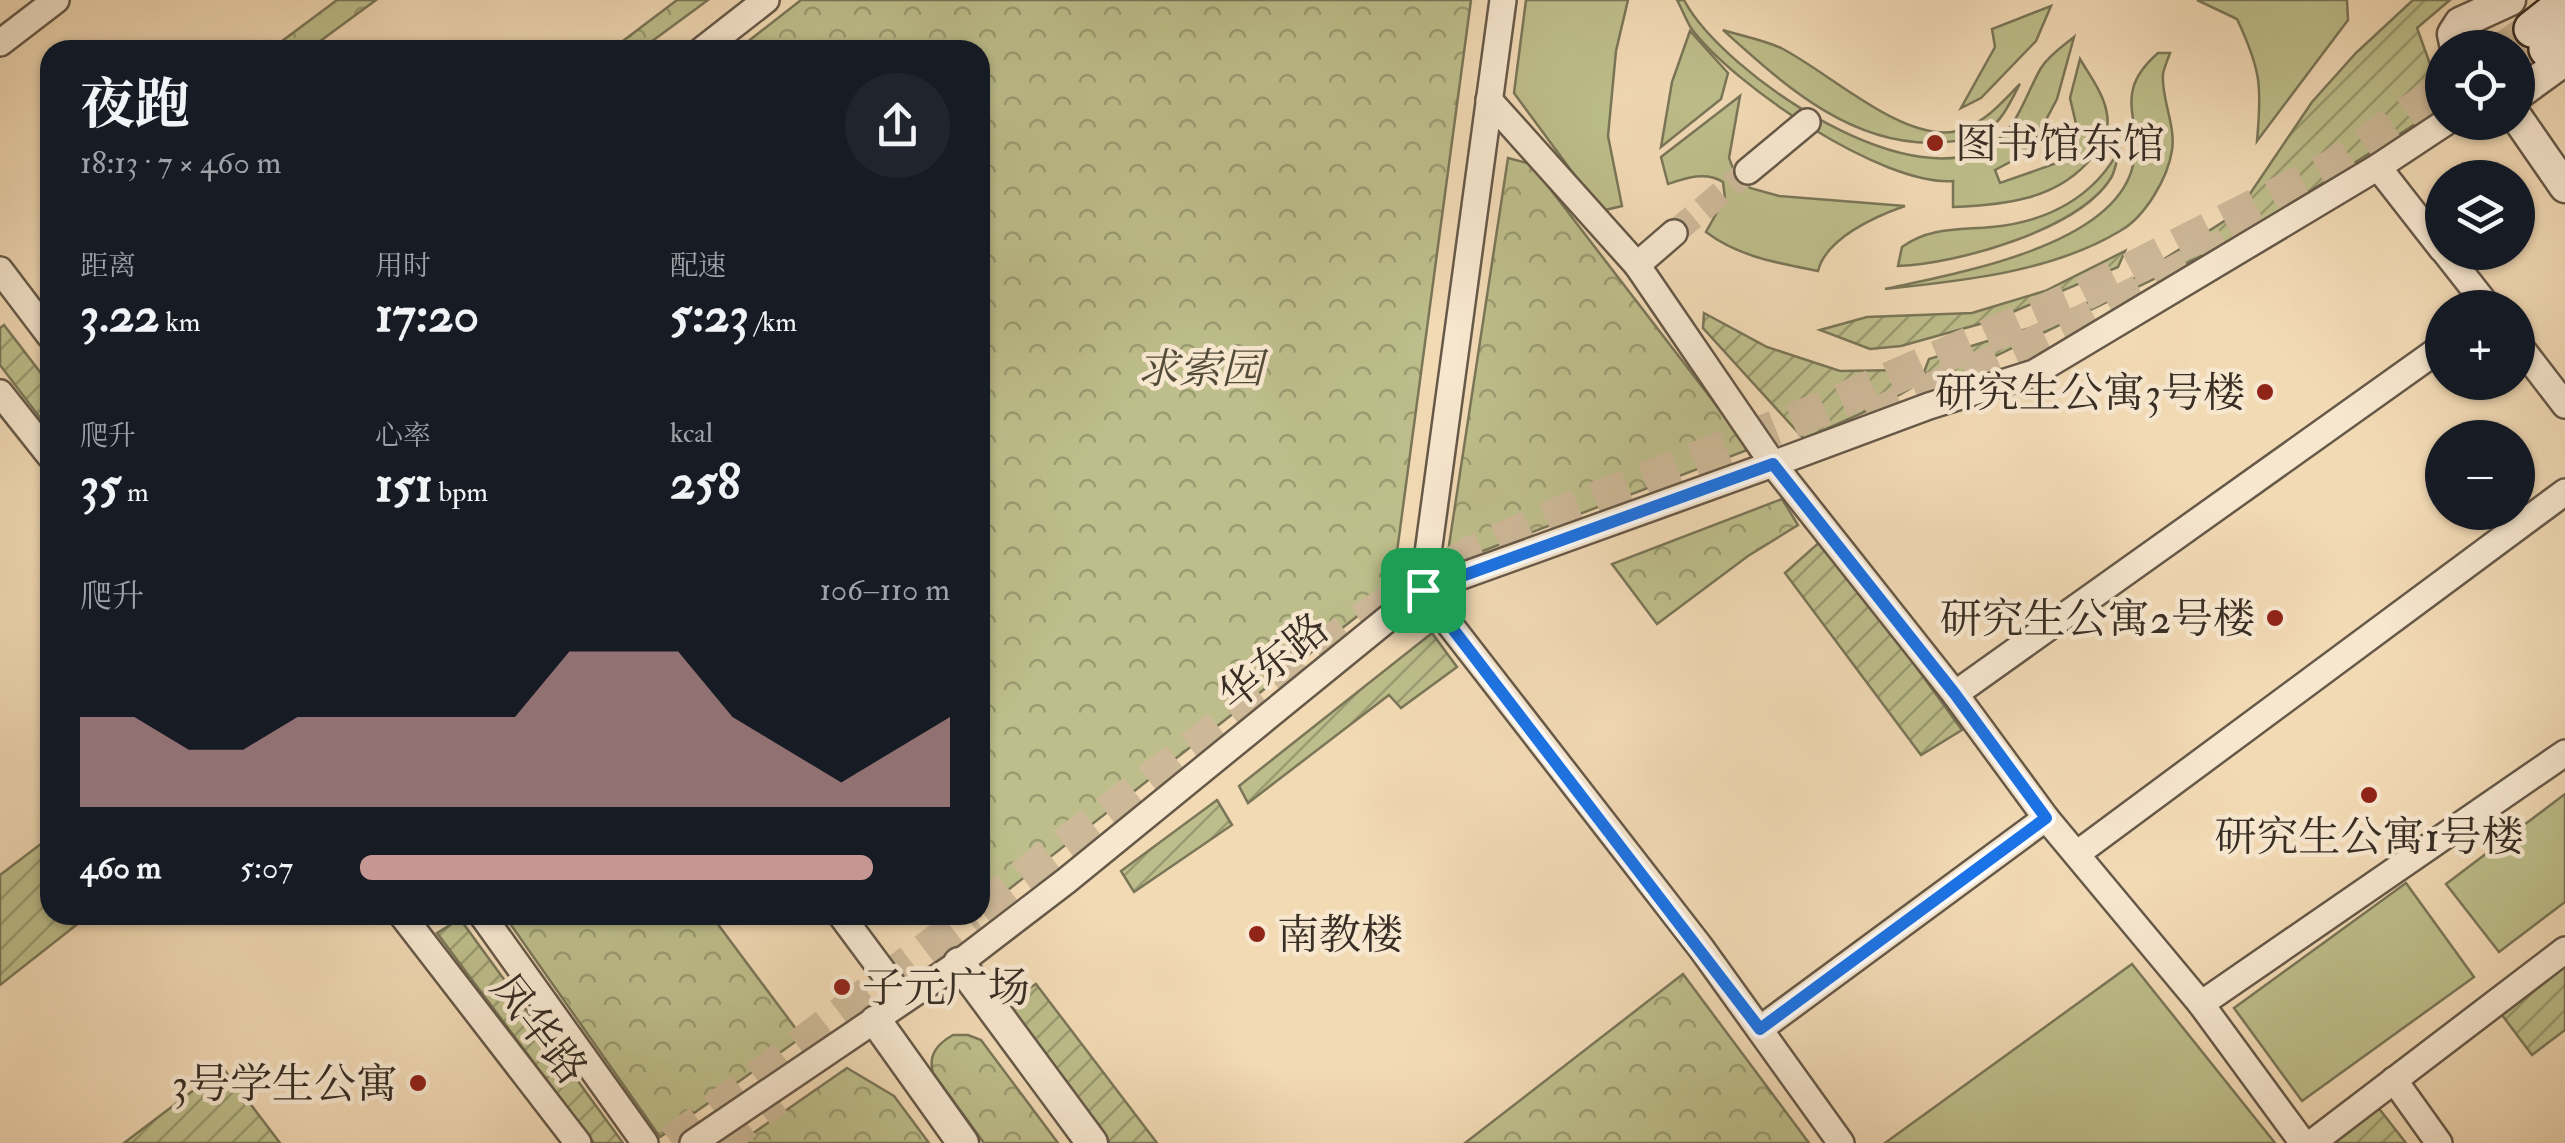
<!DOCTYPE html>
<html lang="zh">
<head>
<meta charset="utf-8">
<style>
	:root { --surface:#171b24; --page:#20242c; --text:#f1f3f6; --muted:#9ea1a6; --accent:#c59692 }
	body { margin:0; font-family:"IM FELL Double Pica","Noto Serif SC",serif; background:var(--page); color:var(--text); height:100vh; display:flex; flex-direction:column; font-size:38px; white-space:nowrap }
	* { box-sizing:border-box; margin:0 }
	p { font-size:32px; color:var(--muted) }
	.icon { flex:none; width:55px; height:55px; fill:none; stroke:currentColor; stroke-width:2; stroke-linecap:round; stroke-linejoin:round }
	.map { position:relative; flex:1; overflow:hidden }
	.drawer { position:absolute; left:40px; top:40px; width:950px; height:885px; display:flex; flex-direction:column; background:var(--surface); border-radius:30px; box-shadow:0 2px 8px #0004 }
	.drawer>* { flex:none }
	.buttons { position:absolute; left:2425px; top:30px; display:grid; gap:20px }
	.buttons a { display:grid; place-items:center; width:110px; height:110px; border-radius:50%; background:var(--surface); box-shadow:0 2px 8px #0004; font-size:50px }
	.pin { position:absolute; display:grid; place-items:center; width:85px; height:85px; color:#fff; margin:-42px; border-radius:20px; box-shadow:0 5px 15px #0006 }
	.round { display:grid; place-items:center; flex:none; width:105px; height:105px; border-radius:52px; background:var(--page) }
	.overview { display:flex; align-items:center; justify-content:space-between; height:170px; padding:0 40px }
	h1 { font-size:55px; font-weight:700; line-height:75px }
	.metrics { display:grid; grid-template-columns:repeat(3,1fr); gap:15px; height:170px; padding:10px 40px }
	.metrics div { display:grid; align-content:center }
	.metrics b { font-size:50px; font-weight:700 }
	.metrics small { font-size:28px; font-weight:400 }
	.metrics p { font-size:28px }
	.chart { height:280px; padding:20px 40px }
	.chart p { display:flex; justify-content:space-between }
	.chart svg { width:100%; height:180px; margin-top:10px; fill:var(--accent); opacity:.7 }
	ul { padding:0 40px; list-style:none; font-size:32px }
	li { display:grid; grid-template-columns:160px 120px 1fr; align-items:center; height:75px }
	li i { height:25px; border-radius:12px; background:var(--accent) }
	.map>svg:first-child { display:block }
	.grass { fill:#bdbe8b; stroke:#7a7658; stroke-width:2.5 }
	.forest { fill:url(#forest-crowns); stroke:#7a7658; stroke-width:2.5 }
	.garden { fill:url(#garden-furrows); stroke:#7a7658; stroke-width:2.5 }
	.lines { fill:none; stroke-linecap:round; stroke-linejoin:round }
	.minor-tunnel { stroke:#cdb898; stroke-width:25; stroke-dasharray:25 12; stroke-linecap:butt }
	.secondary-tunnel { stroke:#cdb898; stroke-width:35; stroke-dasharray:35 18; stroke-linecap:butt }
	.minor-casing { stroke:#665949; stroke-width:30 }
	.tertiary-casing { stroke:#665949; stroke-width:35 }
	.secondary-casing { stroke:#382e25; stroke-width:40 }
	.minor { stroke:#f7e7cf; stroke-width:25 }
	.tertiary { stroke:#f7e7cf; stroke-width:30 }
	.secondary { stroke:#f7e7cf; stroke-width:35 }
	.route-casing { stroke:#fff; stroke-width:20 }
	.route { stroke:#1a73e8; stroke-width:12 }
	.poi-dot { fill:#8f2418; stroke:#f7e7cf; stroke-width:4 }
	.labels { text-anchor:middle; stroke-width:9; stroke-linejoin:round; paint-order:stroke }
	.poi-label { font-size:42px; fill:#382e25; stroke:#f7e7cf; text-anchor:start }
	.park-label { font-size:42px; font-style:italic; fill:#534b39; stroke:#f7e7cf }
	.street-label { font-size:42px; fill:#382e25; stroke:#f7e7cf }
</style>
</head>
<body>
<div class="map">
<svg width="2565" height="1143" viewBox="0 0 2565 1143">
	<defs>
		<pattern id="forest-crowns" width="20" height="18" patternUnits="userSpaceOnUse" patternTransform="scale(2.5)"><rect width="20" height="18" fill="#bdbe8b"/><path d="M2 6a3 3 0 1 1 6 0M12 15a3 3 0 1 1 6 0" fill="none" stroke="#9b9b71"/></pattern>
		<pattern id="garden-furrows" width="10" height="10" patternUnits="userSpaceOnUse" patternTransform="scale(2.5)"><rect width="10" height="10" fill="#bdbe8b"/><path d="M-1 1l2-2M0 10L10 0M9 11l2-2" fill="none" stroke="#9b9b71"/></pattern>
	</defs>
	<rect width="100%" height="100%" fill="#f2dab5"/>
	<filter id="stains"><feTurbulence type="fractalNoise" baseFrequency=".002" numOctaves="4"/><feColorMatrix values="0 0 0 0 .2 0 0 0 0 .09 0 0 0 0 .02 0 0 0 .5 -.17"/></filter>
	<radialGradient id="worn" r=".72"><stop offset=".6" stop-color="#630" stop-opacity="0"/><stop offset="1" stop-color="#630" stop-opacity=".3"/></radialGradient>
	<!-- grass -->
	<g class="grass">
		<path d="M 1526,0 L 1628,0 L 1616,51 L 1608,136 L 1622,206 L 1601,211 L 1514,93 Z"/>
		<path d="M 1677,0 L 1684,0 C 1722,73 1921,209 1999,139 C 2019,122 2028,90 2041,68 C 2049,55 2063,46 2074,37 L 2057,99 L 2029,152 L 1995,170 L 2000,183 L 2057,163 L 2076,142 L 2076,124 L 2070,98 L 2080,59 C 2090,76 2104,94 2107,114 C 2110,130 2103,144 2093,156 C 2059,200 2004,205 1953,207 L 1953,181 C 1882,186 1733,85 1691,28 C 1686,20 1682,9 1677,0 Z"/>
		<path d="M 2197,0 L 2347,0 L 2348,20 L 2257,141 C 2262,86 2261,70 2237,19 Z"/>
		<path d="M 2051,6 L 2036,41 L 1981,98 L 1961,108 L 1995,47 L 1992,29 Z"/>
		<path d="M 1723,30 C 1742,36 1764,40 1781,48 C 1827,71 1899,139 1952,132 C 1981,128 2001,103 2020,84 C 2011,100 2004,118 1989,129 C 1977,139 1961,141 1945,142 C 1855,150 1785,86 1723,30 Z"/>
		<path d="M 1690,31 L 1728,73 L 1721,99 L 1661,147 L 1672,82 Z"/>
		<path d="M 2158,53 L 2170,53 C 2168,59 2164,68 2163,74 C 2161,98 2176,126 2172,150 C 2168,178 2145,217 2120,231 C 2052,272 1962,281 1885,289 C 1953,274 2115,247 2133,165 C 2144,118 2110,95 2158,53 Z"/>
		<path d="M 1740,96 L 1729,158 L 1734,171 L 1750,188 L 1779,196 L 1905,206 C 1876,216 1826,238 1818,271 C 1778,263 1739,257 1706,232 L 1725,198 L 1723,182 C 1706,171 1686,178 1668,184 L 1661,157 Z"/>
		<path d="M 2120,148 C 2117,157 2116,170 2111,178 C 2079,230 1956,264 1898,266 L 1902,247 C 1929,227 1959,230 1992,227 C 2047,222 2095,197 2120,148 Z"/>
		<path d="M 2565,794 L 2565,902 L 2499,952 L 2446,884 Z"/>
		<path d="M 2406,883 L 2474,977 L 2302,1101 L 2234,1008 Z"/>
		<path d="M 2132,964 L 2275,1143 L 1885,1143 Z"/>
	</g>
	<!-- forest -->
	<g class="forest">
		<path d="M 337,0 L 376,0 L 308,50 L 270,50 Z"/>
		<path d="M 677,0 L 708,0 L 640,50 L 611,50 Z"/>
		<path d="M 801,0 L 1471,0 L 1392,589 L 980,912 L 980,50 L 737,50 Z"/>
		<path d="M 1508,158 L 1531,164 L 1750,449 L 1446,565 Z"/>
		<path d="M 1782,499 L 1798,525 L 1748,556 L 1657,624 L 1612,564 Z"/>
		<path d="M 504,915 L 711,915 L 802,1037 L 660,1137 Z"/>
		<path d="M 1683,974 L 1809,1143 L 1465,1143 Z"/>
		<path d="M 953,1035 L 968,1035 L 981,1040 L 1058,1143 L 984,1143 L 933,1073 C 928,1055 937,1044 953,1035 Z"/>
		<path d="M 847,1068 L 894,1096 L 929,1143 L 739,1143 Z"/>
	</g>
	<!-- garden -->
	<g class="garden">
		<path d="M 2413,0 L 2450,0 L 2417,28 L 2442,97 L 2442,107 L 2232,241 L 1934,386 L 1924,372 L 1929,359 L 2030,328 L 2112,292 L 2237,213 L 2312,102 L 2356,53 Z"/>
		<path d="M 2125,251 L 2118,267 L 1994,320 L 1901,346 L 1870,349 L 1820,330 L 1867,317 L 1972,313 L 2045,291 Z"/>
		<path d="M 1704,313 L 1767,347 L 1840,371 L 1901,370 L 1911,388 L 1887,402 L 1804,439 L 1703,328 Z"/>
		<path d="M 4,325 L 50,385 L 50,431 L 0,365 L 0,328 Z"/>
		<path d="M 1823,539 L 1962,730 L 1921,755 L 1785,573 Z"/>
		<path d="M 1432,633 L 1457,667 L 1401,708 L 1389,695 L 1248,803 L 1239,786 Z"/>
		<path d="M 1217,800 L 1232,825 L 1134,892 L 1121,871 Z"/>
		<path d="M 50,837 L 50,915 L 89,915 L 0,985 L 0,875 Z"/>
		<path d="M 460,919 L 623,1143 L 594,1143 L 437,933 Z"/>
		<path d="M 2565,961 L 2565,1030 L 2532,1055 L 2499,1011 Z"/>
		<path d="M 1036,984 L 1157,1143 L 1107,1143 L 1002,1005 Z"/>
		<path d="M 223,1068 L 280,1143 L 124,1143 Z"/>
		<path d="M 2377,1106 L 2406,1143 L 2326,1143 Z"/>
	</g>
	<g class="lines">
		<!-- minor-tunnel -->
		<path class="minor-tunnel" d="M 1674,233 L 1748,171"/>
		<!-- secondary-tunnel -->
		<g class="secondary-tunnel">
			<path d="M 2505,48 L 2532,29"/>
			<path d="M 2518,69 L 2547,49"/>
			<path d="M 1869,418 L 2089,319 L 2227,245"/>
			<path d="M 980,909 L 1358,622 L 1468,555 L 1566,511 L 1822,409 L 2079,296 L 2332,167 L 2442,90"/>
			<path d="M 672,1143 L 972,915"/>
			<path d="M 718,1143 L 777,1098"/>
		</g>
		<defs>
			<g id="minor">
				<path d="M 0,43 L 56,0"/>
				<path d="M 702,50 L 766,0"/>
				<path d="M 1489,100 L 1637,265 L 1773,464 L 1929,406 L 2034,373 L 2378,167 L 2446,122"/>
				<path d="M 2378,167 L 2442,249"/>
				<path d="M 1748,171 L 1807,122"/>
				<path d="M 2445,252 L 2489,308"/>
				<path d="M 1637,265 L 1674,233"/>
				<path d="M 0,270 L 50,336"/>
				<path d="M 2518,344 L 2565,405"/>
				<path d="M 0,393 L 50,456"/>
				<path d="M 1955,694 L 2442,347"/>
				<path d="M 2078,853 L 2565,492"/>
				<path d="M 402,915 L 578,1143"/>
				<path d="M 482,915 L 645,1143"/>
				<path d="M 841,915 L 904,1000"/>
				<path d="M 2201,1004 L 2565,753"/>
				<path d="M 1760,1029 L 2046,818"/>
				<path d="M 2394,1080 L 2439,1143"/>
				<path d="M 693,1143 L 959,963 L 1066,881 L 1423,590 L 1503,0"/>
				<path d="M 1841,1143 L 1701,948 L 1423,590 L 1773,464 L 1955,694 L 2046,818 L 2201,1004 L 2303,1143"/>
				<path d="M 2312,1143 L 2565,950"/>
			</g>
			<g id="tertiary">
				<path d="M 2456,48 L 2453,34 L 2460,23 L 2510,0"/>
				<path d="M 2518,94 L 2565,60"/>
				<path d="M 2518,119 L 2565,187"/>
				<path d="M 959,963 L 1092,1143"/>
				<path d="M 876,1021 L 963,1143"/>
			</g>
			<g id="secondary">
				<path d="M 2532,29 L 2565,3"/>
				<path d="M 2547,49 L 2565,36"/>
			</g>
		</defs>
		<!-- minor casing -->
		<use href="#minor" class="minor-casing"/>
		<!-- tertiary casing -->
		<use href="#tertiary" class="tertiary-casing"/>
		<!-- secondary casing -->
		<use href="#secondary" class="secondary-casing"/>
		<!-- minor -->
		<use href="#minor" class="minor"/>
		<!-- tertiary -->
		<use href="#tertiary" class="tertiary"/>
		<!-- secondary -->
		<use href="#secondary" class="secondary"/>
	</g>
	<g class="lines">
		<defs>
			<path id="route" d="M 1773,464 L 1955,694 L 2046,818 L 1760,1029 L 1423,590 Z"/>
		</defs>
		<!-- route casing -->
		<use href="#route" class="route-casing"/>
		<!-- route -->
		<use href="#route" class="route"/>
	</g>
	<!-- markers -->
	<g class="poi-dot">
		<circle cx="1935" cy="143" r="10"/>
		<circle cx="2265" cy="392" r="10"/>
		<circle cx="2275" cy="618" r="10"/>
		<circle cx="2369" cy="795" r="10"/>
		<circle cx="1257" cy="934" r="10"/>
		<circle cx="842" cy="987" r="10"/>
		<circle cx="418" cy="1083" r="10"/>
	</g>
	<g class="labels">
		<!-- poi labels -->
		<g class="poi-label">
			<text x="1955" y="158">图书馆东馆</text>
			<text x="2245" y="407" text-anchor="end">研究生公寓3号楼</text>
			<text x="2255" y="633" text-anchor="end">研究生公寓2号楼</text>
			<text x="2369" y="851" text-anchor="middle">研究生公寓1号楼</text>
			<text x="1277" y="949">南教楼</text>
			<text x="862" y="1002">子元广场</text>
			<text x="398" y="1098" text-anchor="end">3号学生公寓</text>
		</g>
		<!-- park labels -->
		<g class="park-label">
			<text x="1200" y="383">求索园</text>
		</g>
		<!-- street labels -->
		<g class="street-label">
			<text transform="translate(1273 661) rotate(-39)" y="15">华东路</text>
			<text transform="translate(540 1028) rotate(52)" y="15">凤华路</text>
		</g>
	</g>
	<rect width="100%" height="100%" filter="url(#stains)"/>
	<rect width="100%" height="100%" fill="url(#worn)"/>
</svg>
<div class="buttons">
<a><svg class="icon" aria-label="locate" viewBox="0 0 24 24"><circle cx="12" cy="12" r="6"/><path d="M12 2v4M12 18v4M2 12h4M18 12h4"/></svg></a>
<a><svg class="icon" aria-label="layers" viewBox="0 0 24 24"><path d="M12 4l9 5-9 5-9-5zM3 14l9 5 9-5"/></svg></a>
<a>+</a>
<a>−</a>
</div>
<div class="pin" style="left:1423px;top:590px;background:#1e9e55"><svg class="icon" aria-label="arrive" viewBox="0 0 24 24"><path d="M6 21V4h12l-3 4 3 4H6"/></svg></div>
<section class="drawer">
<div class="overview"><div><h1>夜跑</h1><p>18:13 · 7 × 460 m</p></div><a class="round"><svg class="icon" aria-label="share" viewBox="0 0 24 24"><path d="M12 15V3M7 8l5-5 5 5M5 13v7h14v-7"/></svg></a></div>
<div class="metrics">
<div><p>距离</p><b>3.22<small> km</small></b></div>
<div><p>用时</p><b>17:20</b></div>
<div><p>配速</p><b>5:23<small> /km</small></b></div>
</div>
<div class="metrics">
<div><p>爬升</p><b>35<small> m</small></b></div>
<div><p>心率</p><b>151<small> bpm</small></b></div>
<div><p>kcal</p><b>258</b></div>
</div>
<div class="chart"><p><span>爬升</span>106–110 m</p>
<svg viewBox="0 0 160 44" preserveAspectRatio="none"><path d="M0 44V22L10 22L20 30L30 30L40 22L50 22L60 22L70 22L80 22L90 6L100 6L110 6L120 22L130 30L140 38L150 30L160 22V44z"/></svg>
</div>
<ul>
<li><b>460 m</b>5:07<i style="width:87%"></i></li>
</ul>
</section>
</div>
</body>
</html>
